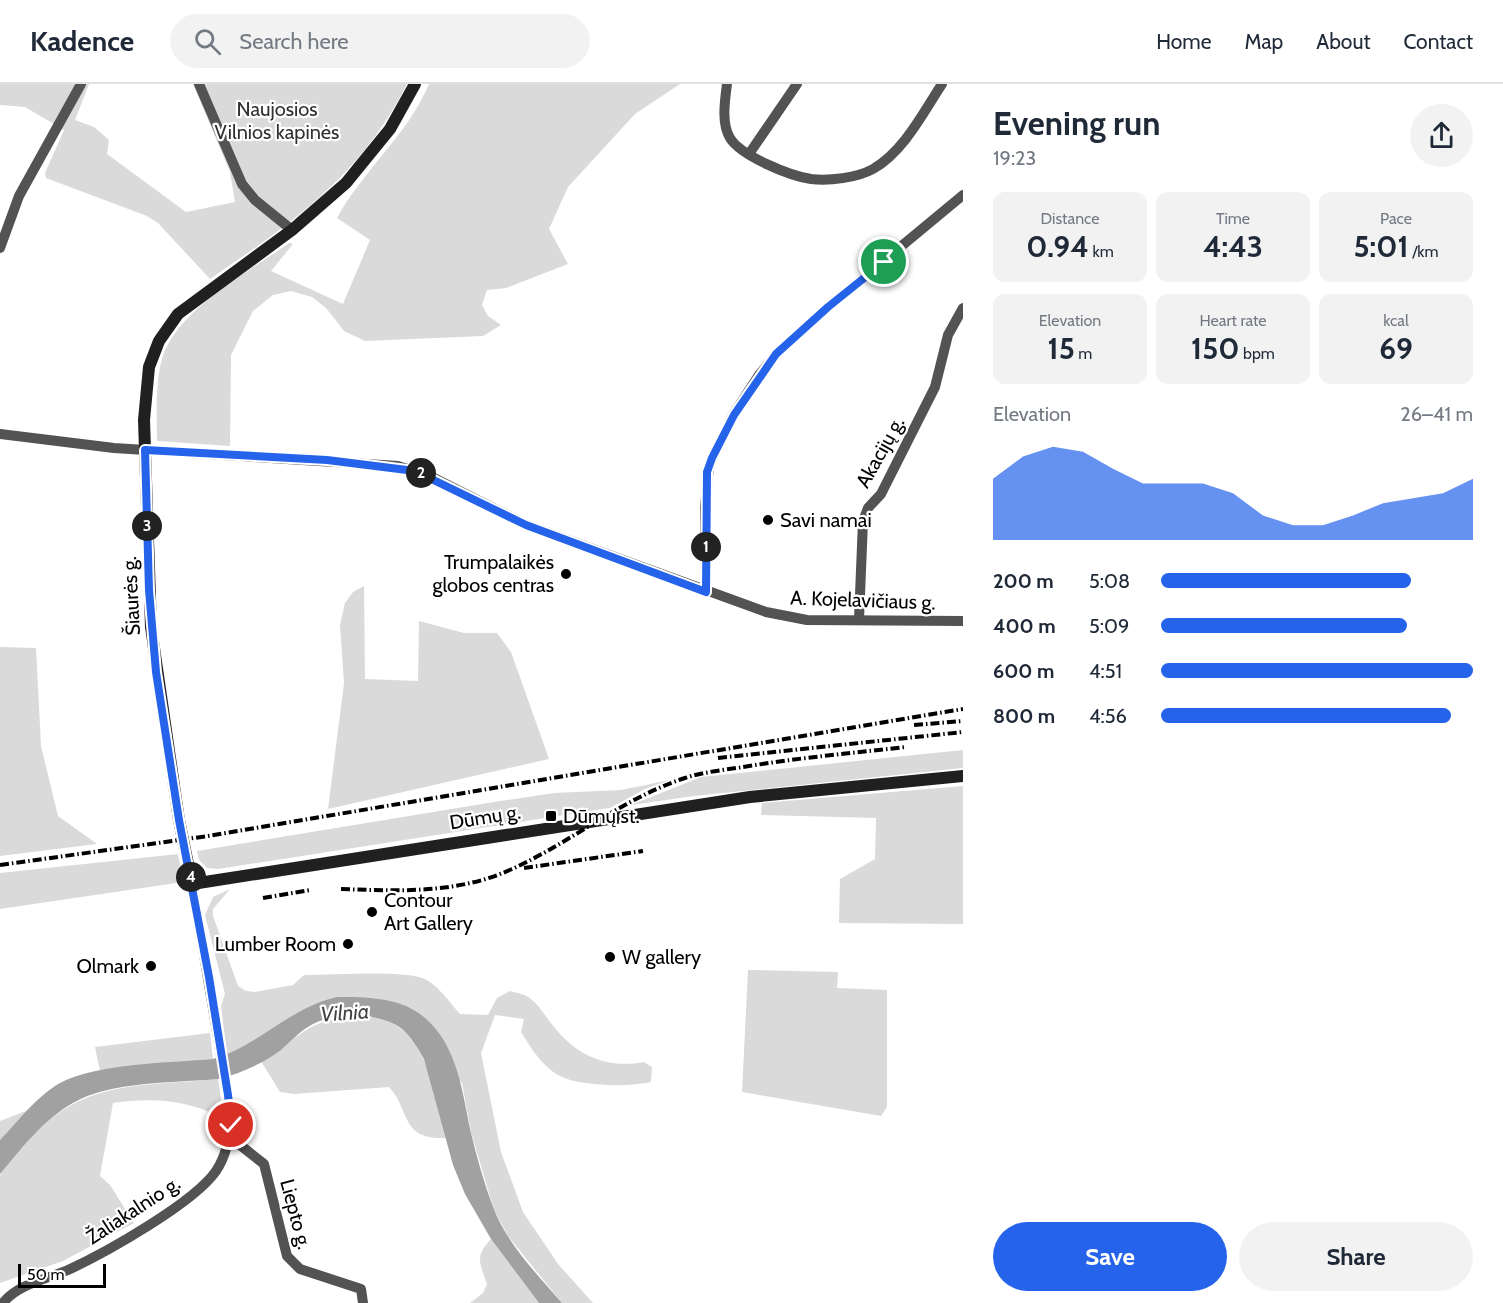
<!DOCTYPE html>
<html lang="en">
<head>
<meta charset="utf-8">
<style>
	:root { --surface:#fff; --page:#f2f2f3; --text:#1f2937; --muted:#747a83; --line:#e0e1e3; --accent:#2563eb }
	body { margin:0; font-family:Cabin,sans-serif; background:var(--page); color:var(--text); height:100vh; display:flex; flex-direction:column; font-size:22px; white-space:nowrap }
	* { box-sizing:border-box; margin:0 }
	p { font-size:20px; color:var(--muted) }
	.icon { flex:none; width:33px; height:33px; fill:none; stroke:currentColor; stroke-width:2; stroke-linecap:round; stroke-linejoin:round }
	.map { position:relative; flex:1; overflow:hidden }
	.details { display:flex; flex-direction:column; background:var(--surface); width:540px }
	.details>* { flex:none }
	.scale { position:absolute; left:18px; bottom:15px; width:88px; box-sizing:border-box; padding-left:6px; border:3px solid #000; border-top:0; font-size:16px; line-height:21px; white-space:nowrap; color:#000; -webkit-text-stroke:4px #fff; paint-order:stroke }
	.pin { position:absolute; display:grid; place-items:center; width:51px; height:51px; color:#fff; margin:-26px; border:3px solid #fff; border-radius:50%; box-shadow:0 2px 6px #0007 }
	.km { position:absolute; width:30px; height:30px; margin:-15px; border-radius:50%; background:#222; color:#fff; font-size:16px; line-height:30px; text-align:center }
	.round { display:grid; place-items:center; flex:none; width:63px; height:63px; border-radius:32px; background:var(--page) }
	.head { display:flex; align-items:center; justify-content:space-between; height:102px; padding:0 30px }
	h1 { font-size:33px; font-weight:800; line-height:45px }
	.metrics { display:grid; grid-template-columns:repeat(3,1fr); gap:9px; height:102px; padding:6px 30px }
	.metrics div { display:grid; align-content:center; border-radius:12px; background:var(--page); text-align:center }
	.metrics b { font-size:30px; font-weight:800 }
	.metrics small { font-size:16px; font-weight:400 }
	.metrics p { font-size:16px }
	.chart { height:168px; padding:12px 30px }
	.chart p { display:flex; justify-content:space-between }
	.chart svg { width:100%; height:108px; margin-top:6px; fill:var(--accent); opacity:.7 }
	.cta { display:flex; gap:12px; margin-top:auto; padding:12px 30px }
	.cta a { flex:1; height:69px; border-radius:36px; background:var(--accent); color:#fff; font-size:24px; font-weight:800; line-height:69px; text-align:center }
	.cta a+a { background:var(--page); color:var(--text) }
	ul { padding:0 30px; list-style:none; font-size:20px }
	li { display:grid; grid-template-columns:96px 72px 1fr; align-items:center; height:45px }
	li i { height:15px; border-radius:8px; background:var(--accent) }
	header { display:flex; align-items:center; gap:36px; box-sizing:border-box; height:84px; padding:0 30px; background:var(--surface); border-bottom:2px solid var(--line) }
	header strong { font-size:28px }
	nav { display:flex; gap:33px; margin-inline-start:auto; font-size:21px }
	.search { width:420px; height:54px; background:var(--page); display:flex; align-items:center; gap:15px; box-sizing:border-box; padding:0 21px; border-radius:33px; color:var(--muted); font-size:22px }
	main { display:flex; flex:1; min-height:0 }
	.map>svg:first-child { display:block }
	.green { fill:#dadada }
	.water { fill:#a1a1a1 }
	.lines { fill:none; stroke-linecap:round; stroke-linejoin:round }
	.minor { stroke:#535353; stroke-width:10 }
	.secondary { stroke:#202020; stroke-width:12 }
	.rail { stroke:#000; stroke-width:4; stroke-dasharray:9 3 1.5 3; stroke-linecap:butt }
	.route-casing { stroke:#fff; stroke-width:12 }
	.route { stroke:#2563eb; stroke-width:8 }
	.poi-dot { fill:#000; stroke:#fff; stroke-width:2 }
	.labels { text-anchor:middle; stroke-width:4.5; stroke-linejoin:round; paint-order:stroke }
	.park-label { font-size:20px; fill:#313131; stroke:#fff }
	.street-label { font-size:20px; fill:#000; stroke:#fff }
	.poi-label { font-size:20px; fill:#000; stroke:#fff; text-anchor:start }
	.water-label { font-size:21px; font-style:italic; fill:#424242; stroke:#fff }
</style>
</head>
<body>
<header>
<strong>Kadence</strong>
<div class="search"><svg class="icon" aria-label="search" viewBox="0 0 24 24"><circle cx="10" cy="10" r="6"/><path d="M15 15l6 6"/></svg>Search here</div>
<nav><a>Home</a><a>Map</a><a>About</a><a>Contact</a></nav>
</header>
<main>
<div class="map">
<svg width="963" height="1219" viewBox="0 0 963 1219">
	<rect width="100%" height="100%" fill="#fff"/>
	<!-- green -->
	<g class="green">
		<path d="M 0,0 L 89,0 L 75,36 L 94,43 L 109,56 L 107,70 L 186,128 L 235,118 L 230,88 L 193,0 L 407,0 C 360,93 293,138 210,195 L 158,139 L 147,132 L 46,94 L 45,89 L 64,46 L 25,23 L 0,21 Z"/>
		<path d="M 429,0 L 680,0 L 635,30 L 568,103 L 549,145 L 568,180 L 506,204 L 487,206 L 482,221 L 488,232 L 501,241 L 483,252 L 365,257 L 344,247 L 326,224 L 312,213 L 291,207 L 273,211 L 253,227 L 231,271 L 230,362 L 157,357 C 157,331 155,304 161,279 C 172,228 249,188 289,159 L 293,160 L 271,187 L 343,220 L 370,156 L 337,134 C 363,86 407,52 429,0 Z"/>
		<path d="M 364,502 L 365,595 L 418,597 L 419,537 L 464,549 L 497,549 L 511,568 L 549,675 L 328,725 L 344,599 L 340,541 L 345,519 L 353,508 Z"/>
		<path d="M 0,563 L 36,564 L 41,662 L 58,732 L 97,760 L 0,772 Z"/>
		<path d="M 963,666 L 963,684 L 694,712 L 631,721 L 701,693 Z"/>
		<path d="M 670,696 L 645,705 L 610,724 L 218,785 L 207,784 L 199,776 L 197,767 L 494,718 L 554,709 L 621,706 Z"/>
		<path d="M 963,702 L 963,840 L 839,839 L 840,795 L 875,775 L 876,734 L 761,731 L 762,719 Z"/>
		<path d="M 178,770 L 183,798 L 0,825 L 0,789 Z"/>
		<path d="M 230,805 L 213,825 L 213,832 L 238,902 L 246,907 L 255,908 L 293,901 L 304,891 C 332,891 399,886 422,894 C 437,899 450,919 460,930 L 488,931 L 497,914 L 510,907 C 516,909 526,910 531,915 C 540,922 547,935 555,944 C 577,972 608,985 644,978 L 652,983 L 651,998 C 629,1003 579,1003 558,991 C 541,981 531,964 521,948 L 524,935 L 495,931 L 481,969 L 501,1068 L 523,1128 L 558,1180 L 593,1219 L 562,1219 L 508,1152 L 494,1126 L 471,1048 L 462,999 L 381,915 L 337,913 L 227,971 L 221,922 L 225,910 L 205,831 L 213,813 Z"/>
		<path d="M 748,886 L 838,888 L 837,904 L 887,906 L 887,1023 L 881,1032 L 742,1008 Z"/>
		<path d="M 345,933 C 359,933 374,931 387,937 C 430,954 435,1015 446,1054 C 400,1056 411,1027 389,1003 L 294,1010 L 280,1008 L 261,977 C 294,959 304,938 345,933 Z"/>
		<path d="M 210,949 L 213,975 L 100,987 L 95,963 Z"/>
		<path d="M 218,995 L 224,1034 C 187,1016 154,1013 113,1019 L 100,1092 L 110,1101 L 134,1139 L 63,1177 L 0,1199 C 0,1167 0,1123 0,1093 C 1,1083 16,1071 22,1064 C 79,994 137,1003 218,995 Z"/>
		<path d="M 26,1027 L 0,1056 L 0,1037 Z"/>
		<path d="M 491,1155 L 539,1219 L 470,1219 L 483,1209 L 487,1200 C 480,1179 474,1173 491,1155 Z"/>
	</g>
	<!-- water -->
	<path class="water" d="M 337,913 C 365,913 397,913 420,930 C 458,958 462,1008 471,1049 C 477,1074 484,1099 493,1123 C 507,1160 537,1190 562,1219 L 539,1219 L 491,1155 L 465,1110 L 453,1081 L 424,975 C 418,964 411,953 402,945 C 380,928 337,928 313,940 C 301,946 291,957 281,966 C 264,979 239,990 218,995 C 175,999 110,997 73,1019 C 43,1036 22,1064 0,1090 L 0,1056 C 18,1037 37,1012 60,999 C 97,979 170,979 213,975 C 260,961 289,924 337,913 Z"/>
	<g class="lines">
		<!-- minor -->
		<g class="minor">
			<path d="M 199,0 L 242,100 L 255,116 L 292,146"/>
			<path d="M 727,0 C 725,16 721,39 730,54 C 741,72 790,92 811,95 C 829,97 857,94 873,85 C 904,67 923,29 942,0"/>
			<path d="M 749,70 L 797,0"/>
			<path d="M 0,164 L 19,112 L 81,0"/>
			<path d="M 0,350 L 114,364 L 398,382 L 430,392 L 527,441 L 766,528 L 807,536 L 963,537"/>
			<path d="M 706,508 L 705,423 L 709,382 L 733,331 L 759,291 L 776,270 L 828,223 L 963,111"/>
			<path d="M 859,535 L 863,437 L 868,424 L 881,410 L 935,303 L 948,251 L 963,224"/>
			<path d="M 228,1056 L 240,1061 L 264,1080 L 287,1172 L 300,1185 L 361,1205 L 363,1219"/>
			<path d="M 3,1219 C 18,1200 47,1195 68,1186 C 105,1169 194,1119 216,1087 C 228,1069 231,1046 230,1025 L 192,800"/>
		</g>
		<!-- secondary -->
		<path class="secondary" d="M 415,0 L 390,45 L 346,99 L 292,146 L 178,230 L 159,257 L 149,283 L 144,336 L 151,543 L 179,736 L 192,800 L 750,713 L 963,692"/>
		<!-- rail -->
		<g class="rail">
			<path d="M 914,641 L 963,637"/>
			<path d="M 718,674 L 963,648"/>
			<path d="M 0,781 L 208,752 L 963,625"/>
			<path d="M 524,784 L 643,767"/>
			<path d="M 341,805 C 399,807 458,810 512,785 C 572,758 621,715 685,694 C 703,688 724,686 743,683 C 797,674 851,669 906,663"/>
			<path d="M 263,814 L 310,806"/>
		</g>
	</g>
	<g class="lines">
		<defs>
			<path id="route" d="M 231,1041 L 228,1011 L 209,893 L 179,736 L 156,588 L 149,506 L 145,366 L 327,376 L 415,387 L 526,441 L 706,508 L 707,388 L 712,374 L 734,331 L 776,270 L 828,223 L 884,178"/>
		</defs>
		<!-- route casing -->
		<use href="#route" class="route-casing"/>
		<!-- route -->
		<use href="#route" class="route"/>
	</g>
	<!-- markers -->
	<g class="poi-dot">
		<circle cx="768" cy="436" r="6"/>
		<circle cx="566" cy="490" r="6"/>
		<rect x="545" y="726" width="12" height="12" rx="3"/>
		<circle cx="372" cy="828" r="6"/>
		<circle cx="348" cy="860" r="6"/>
		<circle cx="610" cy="873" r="6"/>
		<circle cx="151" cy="882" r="6"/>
	</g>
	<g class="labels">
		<!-- park labels -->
		<g class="park-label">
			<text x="277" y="32">Naujosios<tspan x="277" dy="23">Vilnios kapinės</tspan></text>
		</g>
		<!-- street labels -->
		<g class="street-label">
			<text transform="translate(880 368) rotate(-61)" y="7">Akacijų g.</text>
			<text transform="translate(131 512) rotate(-93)" y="7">Šiaurės g.</text>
			<text transform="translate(863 516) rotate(2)" y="7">A. Kojelavičiaus g.</text>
			<text transform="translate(485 733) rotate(-9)" y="7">Dūmų g.</text>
			<text transform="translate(133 1126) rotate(-33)" y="7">Žaliakalnio g.</text>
			<text transform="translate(296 1130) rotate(75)" y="7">Liepto g.</text>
		</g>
		<!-- poi labels -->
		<g class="poi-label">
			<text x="780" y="443">Savi namai</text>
			<text x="554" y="485" text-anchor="end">Trumpalaikės<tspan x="554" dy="23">globos centras</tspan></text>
			<text x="563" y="739">Dūmų st.</text>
			<text x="384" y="823">Contour<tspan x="384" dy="23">Art Gallery</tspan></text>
			<text x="336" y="867" text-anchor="end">Lumber Room</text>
			<text x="622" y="880">W gallery</text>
			<text x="139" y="889" text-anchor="end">Olmark</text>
		</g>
		<!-- water labels -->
		<g class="water-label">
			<text transform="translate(345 929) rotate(-4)" y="7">Vilnia</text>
		</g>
	</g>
</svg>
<div class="scale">50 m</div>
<div class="pin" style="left:884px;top:178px;background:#1e9e55"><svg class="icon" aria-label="arrive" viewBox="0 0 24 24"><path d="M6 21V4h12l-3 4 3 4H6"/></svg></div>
<div class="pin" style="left:231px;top:1041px;background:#d93025"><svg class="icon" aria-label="check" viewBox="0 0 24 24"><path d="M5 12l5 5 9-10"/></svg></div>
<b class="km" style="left:706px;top:463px">1</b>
<b class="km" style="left:421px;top:389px">2</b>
<b class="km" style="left:147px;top:442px">3</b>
<b class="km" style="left:191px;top:793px">4</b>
</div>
<section class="details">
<div class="head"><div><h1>Evening run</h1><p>19:23</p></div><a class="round"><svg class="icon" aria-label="share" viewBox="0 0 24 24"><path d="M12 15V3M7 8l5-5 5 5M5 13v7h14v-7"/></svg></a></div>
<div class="metrics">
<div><p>Distance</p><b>0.94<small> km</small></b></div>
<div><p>Time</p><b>4:43</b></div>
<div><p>Pace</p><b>5:01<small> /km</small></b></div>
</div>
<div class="metrics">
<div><p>Elevation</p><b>15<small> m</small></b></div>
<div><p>Heart rate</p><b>150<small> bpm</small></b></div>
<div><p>kcal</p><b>69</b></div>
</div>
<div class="chart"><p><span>Elevation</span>26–41 m</p>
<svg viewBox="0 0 160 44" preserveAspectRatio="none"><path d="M0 44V19L10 10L20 6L30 8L40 15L50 21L60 21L70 21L80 25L90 34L100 38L110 38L120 34L130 29L140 27L150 25L160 19V44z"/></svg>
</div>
<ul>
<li><b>200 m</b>5:08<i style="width:80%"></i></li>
<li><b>400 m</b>5:09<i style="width:79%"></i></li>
<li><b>600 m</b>4:51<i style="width:100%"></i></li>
<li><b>800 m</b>4:56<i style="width:93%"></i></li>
</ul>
<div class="cta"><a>Save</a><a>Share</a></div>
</section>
</main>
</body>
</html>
